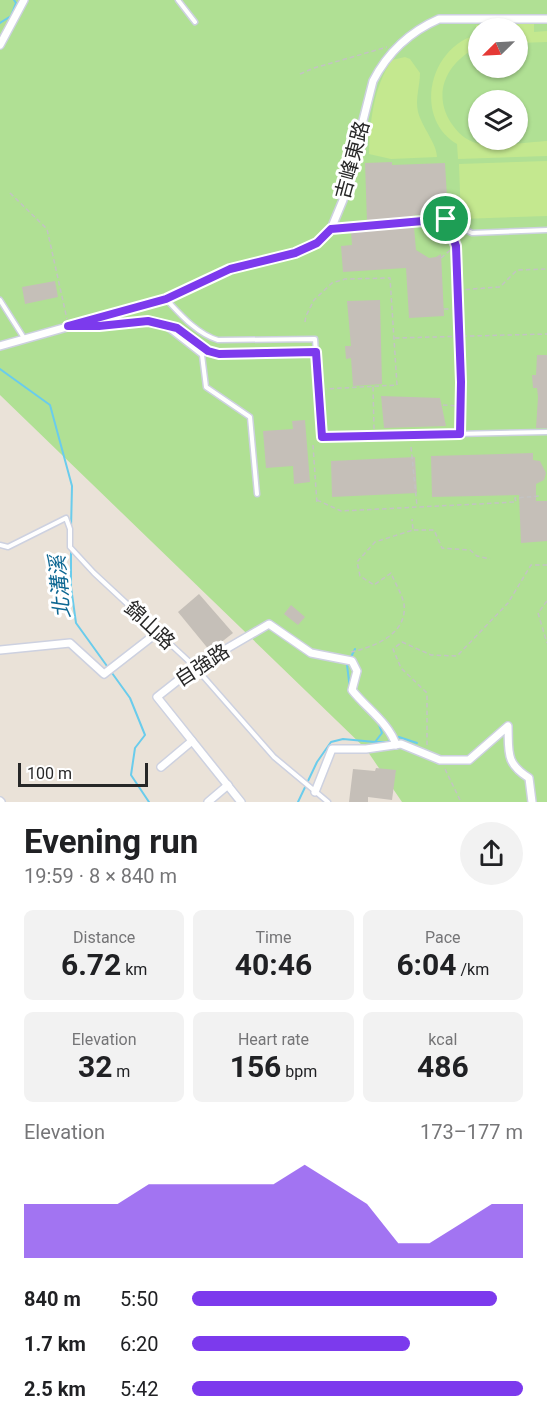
<!DOCTYPE html>
<html lang="en">
<head>
<meta charset="utf-8">
<style>
	:root { --surface:#fff; --page:#f2f2f2; --text:#202124; --muted:#757577; --accent:#7c3aed }
	body { margin:0; font-family:Roboto,"Noto Sans TC",sans-serif; background:var(--page); color:var(--text); height:100vh; display:flex; flex-direction:column; font-size:22px; white-space:nowrap }
	* { box-sizing:border-box; margin:0 }
	p { font-size:20px; color:var(--muted) }
	.icon { flex:none; width:33px; height:33px; fill:none; stroke:currentColor; stroke-width:2; stroke-linecap:round; stroke-linejoin:round }
	.map { position:relative; height:802px; overflow:hidden }
	.details { display:flex; flex-direction:column; background:var(--surface); flex:1 }
	.details>* { flex:none }
	.needle { width:39px; rotate:246deg }
	.tools { position:absolute; left:468px; top:18px; display:grid; gap:12px }
	.tools a { display:grid; place-items:center; width:60px; height:60px; border-radius:50%; background:var(--surface); box-shadow:0 2px 4px #0004; font-size:30px }
	.scale { position:absolute; left:18px; bottom:15px; width:130px; box-sizing:border-box; padding-left:6px; border:3px solid #272727; border-top:0; font-size:16px; line-height:21px; white-space:nowrap; color:#272727; -webkit-text-stroke:4px #fff; paint-order:stroke }
	.pin { position:absolute; display:grid; place-items:center; width:51px; height:51px; color:#fff; margin:-26px; border:3px solid #fff; border-radius:50%; box-shadow:0 2px 6px #0007 }
	.round { display:grid; place-items:center; flex:none; width:63px; height:63px; border-radius:32px; background:var(--page) }
	.head { display:flex; align-items:center; justify-content:space-between; height:102px; padding:0 24px }
	h1 { font-size:33px; font-weight:700; line-height:45px }
	.figures { display:grid; grid-template-columns:repeat(3,1fr); gap:9px; height:102px; padding:6px 24px }
	.figures div { display:grid; align-content:center; border-radius:9px; background:var(--page); text-align:center }
	.figures b { font-size:30px; font-weight:700 }
	.figures small { font-size:16px; font-weight:400 }
	.figures p { font-size:16px }
	.chart { height:168px; padding:12px 24px }
	.chart p { display:flex; justify-content:space-between }
	.chart svg { width:100%; height:108px; margin-top:6px; fill:var(--accent); opacity:.7 }
	ul { padding:0 24px; list-style:none; font-size:20px }
	li { display:grid; grid-template-columns:96px 72px 1fr; align-items:center; height:45px }
	li i { height:15px; border-radius:8px; background:var(--accent) }
	.map>svg:first-child { display:block }
	.green { fill:#b0e094; fill-rule:evenodd }
	.pitch { fill:#c4e88f }
	.lines { fill:none; stroke-linecap:round; stroke-linejoin:round }
	.stream { stroke:#6accec; stroke-width:2 }
	.building { fill:#c5bfb8 }
	.lane-casing { stroke:#cdd1e0; stroke-width:7 }
	.street-casing { stroke:#cdd1e0; stroke-width:10 }
	.path { stroke:#c3c3c3; stroke-width:1.5; stroke-dasharray:4.5 3; stroke-linecap:butt }
	.lane { stroke:#fff; stroke-width:4 }
	.street { stroke:#fff; stroke-width:7 }
	.route-casing { stroke:#fff; stroke-width:12 }
	.route { stroke:#7c3aed; stroke-width:8 }
	.labels { text-anchor:middle; stroke-width:6; stroke-linejoin:round; paint-order:stroke }
	.street-label { font-size:20px; fill:#272727; stroke:#fff }
	.water-label { font-size:21px; font-style:italic; fill:#0e6893; stroke:#fff }
</style>
</head>
<body>
<div class="map">
<svg width="547" height="802" viewBox="0 0 547 802">
	<rect width="100%" height="100%" fill="#eae2d8"/>
	<!-- green -->
	<path class="green" d="M 0,0 L 547,0 L 547,802 L 402,802 L 366,749 L 0,395 ZM 478,28 L 518,28 L 518,68 L 478,68 ZM 478,100 L 518,100 L 518,140 L 478,140 Z"/>
	<!-- pitch -->
	<g class="pitch">
		<path d="M 534,23 L 534,32 L 547,31 L 547,42 L 518,43 L 518,28 L 478,28 L 478,47 C 446,62 430,96 454,127 C 460,135 470,143 481,144 C 497,147 530,142 547,141 L 547,156 L 458,159 L 457,144 C 413,118 429,48 476,35 L 476,25 Z"/>
		<path d="M 405,57 L 410,59 L 420,73 C 420,86 415,98 418,112 C 422,127 437,144 437,157 L 391,159 L 369,154 C 370,122 373,88 392,60 Z"/>
		<path d="M 547,161 L 547,216 L 461,219 L 459,164 Z"/>
	</g>
	<g class="lines">
		<!-- stream -->
		<g class="stream">
			<path d="M 0,23 L 11,16 L 16,3 L 14,0"/>
			<path d="M 0,369 L 50,405 L 72,486 L 71,529"/>
			<path d="M 71,550 L 71,587 L 76,623 L 130,698 L 145,735 L 135,748 L 131,775 L 149,802"/>
			<path d="M 350,689 L 347,665 L 355,649"/>
			<path d="M 375,742 L 387,742 L 399,737 L 417,743"/>
			<path d="M 298,802 L 317,762 L 331,742 L 343,739 L 375,742 L 382,733 L 378,722"/>
		</g>
	</g>
	<!-- building -->
	<g class="building">
		<path d="M 392,162 L 392,165 L 445,163 L 448,214 L 414,215 L 414,218 L 367,222 L 365,163 Z"/>
		<path d="M 414,227 L 416,250 L 429,258 L 436,257 L 441,254 L 444,316 L 409,318 L 406,268 L 343,272 L 341,246 L 352,245 L 351,232 Z"/>
		<path d="M 55,281 L 58,297 L 25,304 L 22,287 Z"/>
		<path d="M 380,300 L 382,384 L 353,386 L 351,358 L 346,359 L 345,346 L 351,346 L 347,301 Z"/>
		<path d="M 537,355 L 547,355 L 547,428 L 536,428 L 538,397 L 537,388 L 533,388 L 532,375 L 536,375 Z"/>
		<path d="M 381,396 L 440,398 L 446,426 L 384,428 Z"/>
		<path d="M 305,420 L 310,482 L 294,484 L 293,466 L 266,468 L 263,431 L 293,429 L 292,421 Z"/>
		<path d="M 533,453 L 533,460 L 540,461 L 546,473 L 544,480 L 536,484 L 536,501 L 547,501 L 547,541 L 521,543 L 519,495 L 432,497 L 431,456 Z"/>
		<path d="M 415,457 L 417,493 L 332,497 L 331,461 Z"/>
		<path d="M 199,594 L 233,633 L 210,651 L 178,612 Z"/>
		<path d="M 291,605 L 305,617 L 298,625 L 284,614 Z"/>
		<path d="M 376,768 L 396,770 L 392,800 L 368,797 L 368,802 L 349,802 L 353,769 L 375,771 Z"/>
	</g>
	<g class="lines">
		<defs>
			<g id="lane">
				<path d="M 178,0 L 195,22"/>
				<path d="M 333,229 L 446,220 L 472,233 L 547,230"/>
				<path d="M 166,299 C 180,314 197,334 218,340 L 315,339 L 322,437 L 547,432"/>
				<path d="M 0,300 L 24,338"/>
				<path d="M 78,326 L 148,321 L 177,328 L 208,351 L 219,354 L 316,352"/>
				<path d="M 165,326 L 202,355 L 206,387 L 250,417 L 257,494"/>
				<path d="M 0,545 L 8,547 L 66,518 L 70,529 L 70,547 L 94,573 L 195,667 L 274,757 L 328,802"/>
			</g>
			<g id="street">
				<path d="M 0,45 L 24,0"/>
				<path d="M 0,346 L 166,299 L 230,269 L 295,253 L 317,243 L 331,229 L 343,200 L 373,81 C 388,52 409,32 439,19 L 547,19"/>
				<path d="M 0,650 L 70,643 L 104,674 L 158,632"/>
				<path d="M 161,767 L 192,741"/>
				<path d="M 315,792 L 332,749 L 366,749 L 401,744 L 440,760 L 469,760 L 508,726 C 509,752 505,763 529,778 L 532,802"/>
				<path d="M 0,801 L 1,802"/>
				<path d="M 208,802 L 228,785"/>
				<path d="M 241,802 L 157,697 L 195,667 L 269,624 L 311,653 L 352,661 L 357,671 L 352,690 C 366,708 389,723 396,745"/>
			</g>
		</defs>
		<!-- lane casing -->
		<use href="#lane" class="lane-casing"/>
		<!-- street casing -->
		<use href="#street" class="street-casing"/>
		<!-- path -->
		<g class="path">
			<path d="M 300,74 L 314,68 L 387,47"/>
			<path d="M 10,193 L 47,229 L 67,319"/>
			<path d="M 450,229 L 456,246 L 460,427"/>
			<path d="M 441,258 L 454,247"/>
			<path d="M 458,290 L 500,287 L 517,270 L 547,269"/>
			<path d="M 444,309 L 458,309"/>
			<path d="M 305,322 L 306,316 L 314,300 L 332,283 L 345,279 L 390,278 L 397,385 L 326,389"/>
			<path d="M 395,338 L 547,334"/>
			<path d="M 373,387 L 374,429"/>
			<path d="M 443,405 L 460,406"/>
			<path d="M 313,445 L 317,504"/>
			<path d="M 411,447 L 417,506"/>
			<path d="M 317,500 L 341,511 L 516,502 L 515,498 L 539,496"/>
			<path d="M 414,530 L 434,530 L 442,548 L 470,550 L 477,556 L 490,559"/>
			<path d="M 547,601 L 538,613 L 547,643"/>
			<path d="M 351,652 C 374,647 408,634 404,604 C 402,594 395,583 391,573 L 374,585 L 360,576 L 357,562 L 375,542 L 413,530 L 412,519"/>
			<path d="M 427,745 L 427,693 L 401,668 L 393,649 L 402,642 L 431,655 L 457,656 L 508,603 L 531,565 L 547,565"/>
			<path d="M 445,769 L 461,802"/>
		</g>
		<!-- lane -->
		<use href="#lane" class="lane"/>
		<!-- street -->
		<use href="#street" class="street"/>
	</g>
	<g class="lines">
		<defs>
			<path id="route" d="M 446,219 L 456,246 L 461,382 L 460,434 L 322,437 L 316,352 L 219,354 L 208,351 L 177,328 L 148,321 L 99,326 L 68,326 L 166,299 L 230,269 L 295,253 L 317,243 L 331,229 Z"/>
		</defs>
		<!-- route casing -->
		<use href="#route" class="route-casing"/>
		<!-- route -->
		<use href="#route" class="route"/>
	</g>
	<g class="labels">
		<!-- street labels -->
		<g class="street-label">
			<text transform="translate(352 160) rotate(-75)" y="7">吉峰東路</text>
			<text transform="translate(150 625) rotate(43)" y="7">錦山路</text>
			<text transform="translate(202 665) rotate(-33)" y="7">自強路</text>
		</g>
		<!-- water labels -->
		<g class="water-label">
			<text transform="translate(60 587) rotate(-95)" y="7">北溝溪</text>
		</g>
	</g>
</svg>
<div class="tools">
<a><svg class="needle" viewBox="-14 -14 28 28"><path d="M0-13l5 13h-10z" fill="#e53935"/><path d="M0 13l5-13h-10z" fill="#757577"/></svg></a>
<a><svg class="icon" aria-label="layers" viewBox="0 0 24 24"><path d="M12 4l9 5-9 5-9-5zM3 14l9 5 9-5"/></svg></a>
</div>
<div class="scale">100 m</div>
<div class="pin" style="left:446px;top:219px;background:#1e9e55"><svg class="icon" aria-label="arrive" viewBox="0 0 24 24"><path d="M6 21V4h12l-3 4 3 4H6"/></svg></div>
</div>
<section class="details">
<div class="head"><div><h1>Evening run</h1><p>19:59 · 8 × 840 m</p></div><a class="round"><svg class="icon" aria-label="share" viewBox="0 0 24 24"><path d="M12 15V3M7 8l5-5 5 5M5 13v7h14v-7"/></svg></a></div>
<div class="figures">
<div><p>Distance</p><b>6.72<small> km</small></b></div>
<div><p>Time</p><b>40:46</b></div>
<div><p>Pace</p><b>6:04<small> /km</small></b></div>
</div>
<div class="figures">
<div><p>Elevation</p><b>32<small> m</small></b></div>
<div><p>Heart rate</p><b>156<small> bpm</small></b></div>
<div><p>kcal</p><b>486</b></div>
</div>
<div class="chart"><p><span>Elevation</span>173–177 m</p>
<svg viewBox="0 0 160 44" preserveAspectRatio="none"><path d="M0 44V22L10 22L20 22L30 22L40 14L50 14L60 14L70 14L80 14L90 6L100 14L110 22L120 38L130 38L140 30L150 22L160 22V44z"/></svg>
</div>
<ul>
<li><b>840 m</b>5:50<i style="width:92%"></i></li>
<li><b>1.7 km</b>6:20<i style="width:66%"></i></li>
<li><b>2.5 km</b>5:42<i style="width:100%"></i></li>
</ul>
</section>
</body>
</html>
